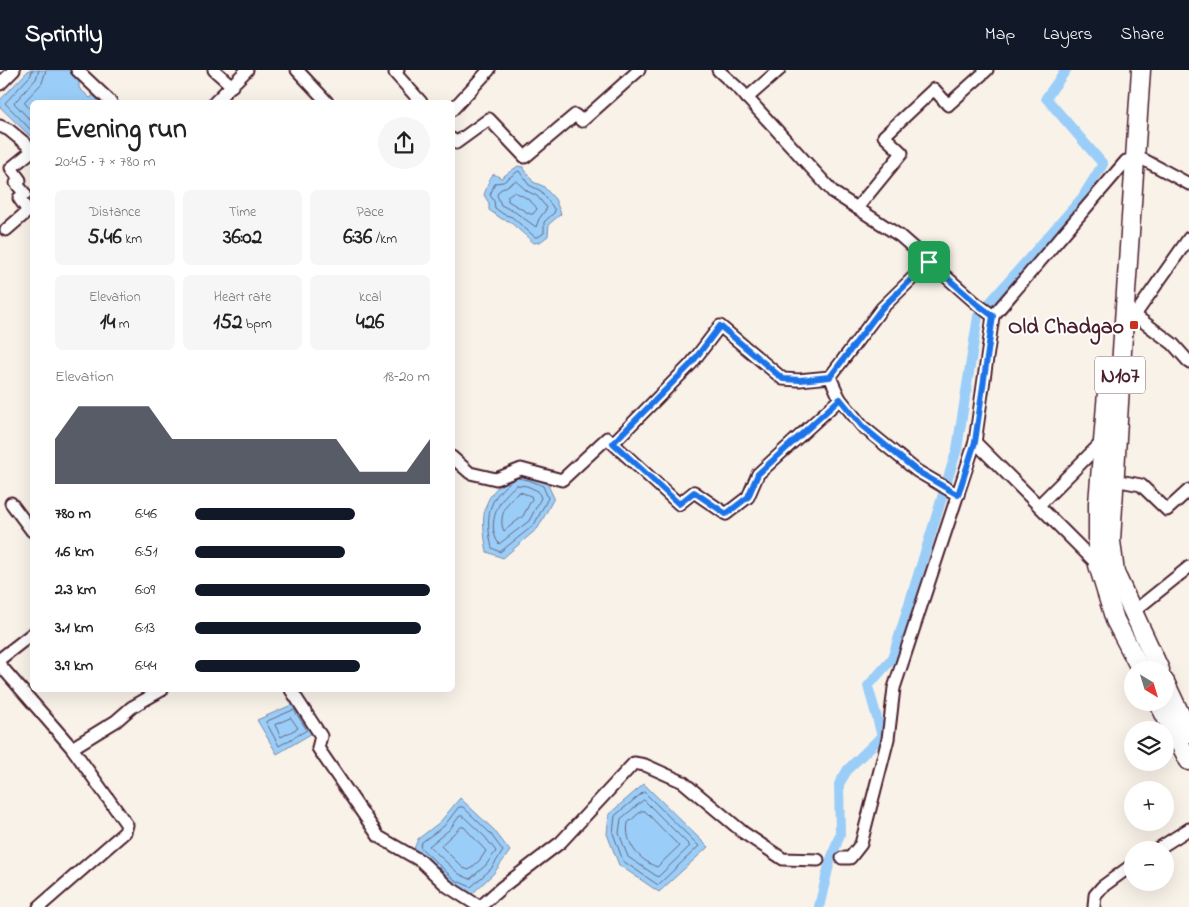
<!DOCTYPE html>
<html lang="en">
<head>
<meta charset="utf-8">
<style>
	:root { --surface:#fff; --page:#f6f6f6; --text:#222; --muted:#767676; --accent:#111827 }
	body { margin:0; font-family:"Indie Flower",sans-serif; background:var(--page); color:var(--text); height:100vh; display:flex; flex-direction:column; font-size:19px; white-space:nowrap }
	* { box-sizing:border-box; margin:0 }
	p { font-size:16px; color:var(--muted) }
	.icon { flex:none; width:28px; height:28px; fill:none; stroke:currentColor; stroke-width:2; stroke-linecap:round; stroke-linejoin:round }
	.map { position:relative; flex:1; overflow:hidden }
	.details { position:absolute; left:30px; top:30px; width:425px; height:592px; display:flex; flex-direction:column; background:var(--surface); border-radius:8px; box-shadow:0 5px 20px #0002 }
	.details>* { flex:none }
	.needle { width:32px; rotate:142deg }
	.controls { position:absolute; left:1124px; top:591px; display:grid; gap:10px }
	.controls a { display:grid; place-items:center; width:50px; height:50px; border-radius:50%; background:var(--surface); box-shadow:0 5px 20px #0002; font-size:25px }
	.pin { position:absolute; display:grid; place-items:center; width:42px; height:42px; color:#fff; margin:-21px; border-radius:10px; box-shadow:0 2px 8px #0006 }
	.round { display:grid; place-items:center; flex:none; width:52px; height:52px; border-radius:26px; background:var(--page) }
	.head { display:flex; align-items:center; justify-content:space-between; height:85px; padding:0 25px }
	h1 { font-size:28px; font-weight:700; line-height:38px }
	.figures { display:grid; grid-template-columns:repeat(3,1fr); gap:8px; height:85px; padding:5px 25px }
	.figures div { display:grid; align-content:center; border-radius:8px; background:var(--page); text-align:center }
	.figures b { font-size:21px; font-weight:700 }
	.figures small { font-size:14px; font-weight:400 }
	.figures p { font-size:14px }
	.chart { height:140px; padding:10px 25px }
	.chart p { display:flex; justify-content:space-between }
	.chart svg { width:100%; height:90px; margin-top:5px; fill:var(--accent); opacity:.7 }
	ul { padding:0 25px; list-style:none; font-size:16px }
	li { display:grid; grid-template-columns:80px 60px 1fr; align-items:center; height:38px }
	li i { height:12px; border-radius:6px; background:var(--accent) }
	header { display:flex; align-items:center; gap:30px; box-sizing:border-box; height:70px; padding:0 25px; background:var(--accent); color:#fff }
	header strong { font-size:24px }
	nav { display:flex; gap:28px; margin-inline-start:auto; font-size:18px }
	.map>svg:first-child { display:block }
	.water { fill:#9acef8; stroke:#7a88a6 }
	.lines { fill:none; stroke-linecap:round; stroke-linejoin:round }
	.shore { stroke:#6a657d; stroke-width:1 }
	.canal { stroke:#9acef8; stroke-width:10 }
	.minor-casing { stroke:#4a1f2b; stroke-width:15 }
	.highway-casing { stroke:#4a1f2b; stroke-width:21 }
	.minor { stroke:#fff; stroke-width:11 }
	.highway { stroke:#fff; stroke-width:18 }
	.route-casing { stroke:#fff; stroke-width:10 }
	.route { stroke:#1a73e8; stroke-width:6 }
	.poi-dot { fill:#c8321e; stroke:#fff; stroke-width:2 }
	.labels { text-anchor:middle; stroke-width:4; stroke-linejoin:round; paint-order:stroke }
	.shield { fill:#fff; stroke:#80626b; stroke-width:1 }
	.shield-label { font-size:21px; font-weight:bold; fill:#4a1f2b }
	.poi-label { font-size:22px; font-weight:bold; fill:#4a1f2b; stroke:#fff; text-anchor:end }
</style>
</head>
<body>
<header>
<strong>Sprintly</strong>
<nav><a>Map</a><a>Layers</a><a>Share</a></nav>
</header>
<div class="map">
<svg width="1189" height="837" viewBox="0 0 1189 837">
	<rect width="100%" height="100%" fill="#f9f2e9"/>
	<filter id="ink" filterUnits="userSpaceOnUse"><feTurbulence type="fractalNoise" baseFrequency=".02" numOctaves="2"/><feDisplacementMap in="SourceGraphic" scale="10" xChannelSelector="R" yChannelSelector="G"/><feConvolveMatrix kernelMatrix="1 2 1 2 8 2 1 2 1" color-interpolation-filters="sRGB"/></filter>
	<g filter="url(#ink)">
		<!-- water -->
		<g class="water">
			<path d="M 29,0 L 69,0 L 79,9 L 79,18 L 90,28 L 94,25 L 99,32 L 32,32 L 32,68 L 0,37 L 0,30 Z"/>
			<path d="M 518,96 L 523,97 L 533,112 L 543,116 L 555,129 L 561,144 L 549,154 L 548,166 L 540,172 L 534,173 L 509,151 L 502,149 L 489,140 L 489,133 L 484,125 L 490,108 L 494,104 L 501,108 Z"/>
			<path d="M 515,402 L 531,405 L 547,413 L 554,428 L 538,458 L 503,488 L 487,482 C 480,443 481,427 515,402 Z"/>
			<path d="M 296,633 L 314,662 L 277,684 L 257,650 Z"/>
			<path d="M 644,714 L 708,777 L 659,822 L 619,795 L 607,764 L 609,744 Z"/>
			<path d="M 460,728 L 494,760 L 510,781 L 494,803 L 472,824 L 453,814 L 414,779 L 418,769 L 440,752 Z"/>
		</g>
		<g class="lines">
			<!-- shore -->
			<g class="shore">
				<path d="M 32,0 L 31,5 L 5,33 L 32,61"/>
				<path d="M 32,42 L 24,32 L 42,13 L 46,0"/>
				<path d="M 32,52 L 14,33 L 36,9 L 39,0"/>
				<path d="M 519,101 L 529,115 L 541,121 L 555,140 L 554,143 L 544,152 L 544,163 L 538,167 L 535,167 L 512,147 L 503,144 L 495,138 L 494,131 L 490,125 L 495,113 L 503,112 Z"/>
				<path d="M 516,111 L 527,121 L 537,126 L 547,138 L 539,149 L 536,157 L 515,142 L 501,135 L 497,125 L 499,121 Z"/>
				<path d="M 514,122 C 521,124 534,132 537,139 L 533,144 L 530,144 L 508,131 L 508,126 Z"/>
				<path d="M 514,409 C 487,428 485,447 492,478 L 500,482 L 534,455 L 548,428 L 543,416 L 529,410 L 517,408"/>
				<path d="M 517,415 L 527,416 L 538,421 L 541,428 L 529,451 L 499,474 C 485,454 499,427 517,415 Z"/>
				<path d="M 520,422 L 531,426 L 532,429 L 523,446 L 504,461 C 497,447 508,429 520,422 Z"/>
				<path d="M 294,640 L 307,660 L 279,676 L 266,652 Z"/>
				<path d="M 291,648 L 298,658 L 281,667 L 275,655 Z"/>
				<path d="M 644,722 L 699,776 L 658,815 L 623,791 L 613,763 L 615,746 Z"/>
				<path d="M 644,730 L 690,776 L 658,807 L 628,787 L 619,763 L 621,749 Z"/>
				<path d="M 459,737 L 463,737 L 490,763 L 503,781 L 491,799 L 471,817 L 455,810 L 420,777 L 422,772 L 444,756 Z"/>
				<path d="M 642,741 L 645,741 L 679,776 L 657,797 C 639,790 624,773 628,753 Z"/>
				<path d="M 460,746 L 463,746 L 485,767 L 496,781 L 486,795 L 470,809 L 459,804 L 429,776 L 449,760 Z"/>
				<path d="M 461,757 L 464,757 L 486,781 L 480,790 L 469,800 L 463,798 L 441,776 Z"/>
			</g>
			<!-- canal -->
			<path class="canal" d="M 819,837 L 829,795 L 840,764 L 839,714 L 848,699 L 882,666 L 868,616 L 892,589 L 957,379 L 978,246 L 1082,128 L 1103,94 L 1046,28 L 1066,0"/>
			<defs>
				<g id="minor">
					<path d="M 77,0 L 111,32"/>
					<path d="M 214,0 L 232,16"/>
					<path d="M 297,0 L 327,32"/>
					<path d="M 398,0 L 395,3 L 421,32"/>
					<path d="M 718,0 L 741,21 L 834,123 L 900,166 L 977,234 L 993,246"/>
					<path d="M 0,14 L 14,0"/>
					<path d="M 747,28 L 779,0"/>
					<path d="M 215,32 L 247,0"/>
					<path d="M 452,40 L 489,0"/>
					<path d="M 0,56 L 9,60 L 32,79"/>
					<path d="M 452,69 L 456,73 L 489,49 L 525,87 L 575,45 L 582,51 L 639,0"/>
					<path d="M 1135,85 L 1189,114"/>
					<path d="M 857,138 L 902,83 L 884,66 L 934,19 L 948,35 L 987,0"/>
					<path d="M 6,160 L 28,141 L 19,128 L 25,124 L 16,113 L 20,110 L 11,98 L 32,81"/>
					<path d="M 1129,241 L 1173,274 L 1189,292"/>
					<path d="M 1135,245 L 1189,168"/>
					<path d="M 840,329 L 862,356 L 917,401 L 958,425"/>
					<path d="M 975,372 L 1098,495"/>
					<path d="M 613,373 L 691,294 L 720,256 L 783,309 L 799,310 L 830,307"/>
					<path d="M 452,387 L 470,403 L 496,409 L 521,399 L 562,410 L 607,368 L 679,434 L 694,422 L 726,444 L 748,427 L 758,404 L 840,329 L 830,307 L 882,238 L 929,192"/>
					<path d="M 1114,410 L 1141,415 L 1167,440 L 1189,420"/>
					<path d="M 11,433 L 32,461"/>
					<path d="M 1039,435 L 1103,371"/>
					<path d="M 1133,542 L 1189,497"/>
					<path d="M 0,589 L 32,564"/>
					<path d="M 0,595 L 72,678 L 127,755 L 125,762 L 39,837"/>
					<path d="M 291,620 L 321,666 L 318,678 L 379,767 L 421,791 L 447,816 L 480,837"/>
					<path d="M 72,678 L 116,651 L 132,637 L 162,620"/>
					<path d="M 1156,780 L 1189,759"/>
					<path d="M 842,788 L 850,788 L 861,774 L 888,669 L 894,618 L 975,372 L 993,246 L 1126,91"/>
					<path d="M 480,837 L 501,818 L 561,772 L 634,693 L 645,695 L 683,712 L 744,763 L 783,789 L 818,790"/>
					<path d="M 1094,837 L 1095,825 L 1102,817 L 1132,795"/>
				</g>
				<g id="highway">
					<path d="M 1141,0 L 1122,281 L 1111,471 L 1115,503 L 1160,600"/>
					<path d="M 1108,310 L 1098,433 L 1098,495 L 1115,550 L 1141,600"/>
					<path d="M 1165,612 L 1189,663"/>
					<path d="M 1158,632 L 1189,691"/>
				</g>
			</defs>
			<!-- minor casing -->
			<use href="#minor" class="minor-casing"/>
			<!-- highway casing -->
			<use href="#highway" class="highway-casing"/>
			<!-- minor -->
			<use href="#minor" class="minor"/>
			<!-- highway -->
			<use href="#highway" class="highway"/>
		</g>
	</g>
	<g class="lines" filter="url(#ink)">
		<defs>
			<path id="route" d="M 929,192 L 977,234 L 993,246 L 975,372 L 958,425 L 917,401 L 862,356 L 840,329 L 758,404 L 748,427 L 726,444 L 694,422 L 679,434 L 613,373 L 691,294 L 720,256 L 783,309 L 800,310 L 830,307 L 882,238 Z"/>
		</defs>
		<!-- route casing -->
		<use href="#route" class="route-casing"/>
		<!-- route -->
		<use href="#route" class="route"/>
	</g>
	<!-- markers -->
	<rect class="poi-dot" x="1129" y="250" width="10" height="10" rx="2.5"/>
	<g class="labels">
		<!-- shield labels -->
		<rect class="shield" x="1095" y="286.5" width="50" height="37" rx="4"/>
		<g class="shield-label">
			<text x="1120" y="312">N107</text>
		</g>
		<!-- poi labels -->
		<g class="poi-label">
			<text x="1124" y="263">Old Chadgao</text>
		</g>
	</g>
</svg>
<div class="controls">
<a><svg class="needle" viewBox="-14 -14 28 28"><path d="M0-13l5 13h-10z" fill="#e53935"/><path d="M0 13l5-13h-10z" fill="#767676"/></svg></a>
<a><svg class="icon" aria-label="layers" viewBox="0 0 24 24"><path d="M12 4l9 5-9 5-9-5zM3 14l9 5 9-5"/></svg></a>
<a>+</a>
<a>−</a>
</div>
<div class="pin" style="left:929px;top:192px;background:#1e9e55"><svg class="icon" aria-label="arrive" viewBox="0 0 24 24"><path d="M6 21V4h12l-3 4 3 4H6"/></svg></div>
<section class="details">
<div class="head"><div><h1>Evening run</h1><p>20:45 · 7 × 780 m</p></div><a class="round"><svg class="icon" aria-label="share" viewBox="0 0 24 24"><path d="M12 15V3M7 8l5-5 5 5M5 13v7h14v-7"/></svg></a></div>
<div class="figures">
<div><p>Distance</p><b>5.46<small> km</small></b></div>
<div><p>Time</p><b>36:02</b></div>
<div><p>Pace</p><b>6:36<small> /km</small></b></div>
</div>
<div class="figures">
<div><p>Elevation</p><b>14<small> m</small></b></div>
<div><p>Heart rate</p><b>152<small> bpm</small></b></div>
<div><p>kcal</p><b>426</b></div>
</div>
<div class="chart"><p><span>Elevation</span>18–20 m</p>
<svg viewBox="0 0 160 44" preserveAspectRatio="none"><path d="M0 44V22L10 6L20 6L30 6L40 6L50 22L60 22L70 22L80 22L90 22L100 22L110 22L120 22L130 38L140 38L150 38L160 22V44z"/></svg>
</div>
<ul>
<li><b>780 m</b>6:46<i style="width:68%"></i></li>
<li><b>1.6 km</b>6:51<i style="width:64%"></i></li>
<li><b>2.3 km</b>6:09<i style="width:100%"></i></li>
<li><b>3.1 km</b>6:13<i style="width:96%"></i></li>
<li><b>3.9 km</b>6:44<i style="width:70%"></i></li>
</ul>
</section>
</div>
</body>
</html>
